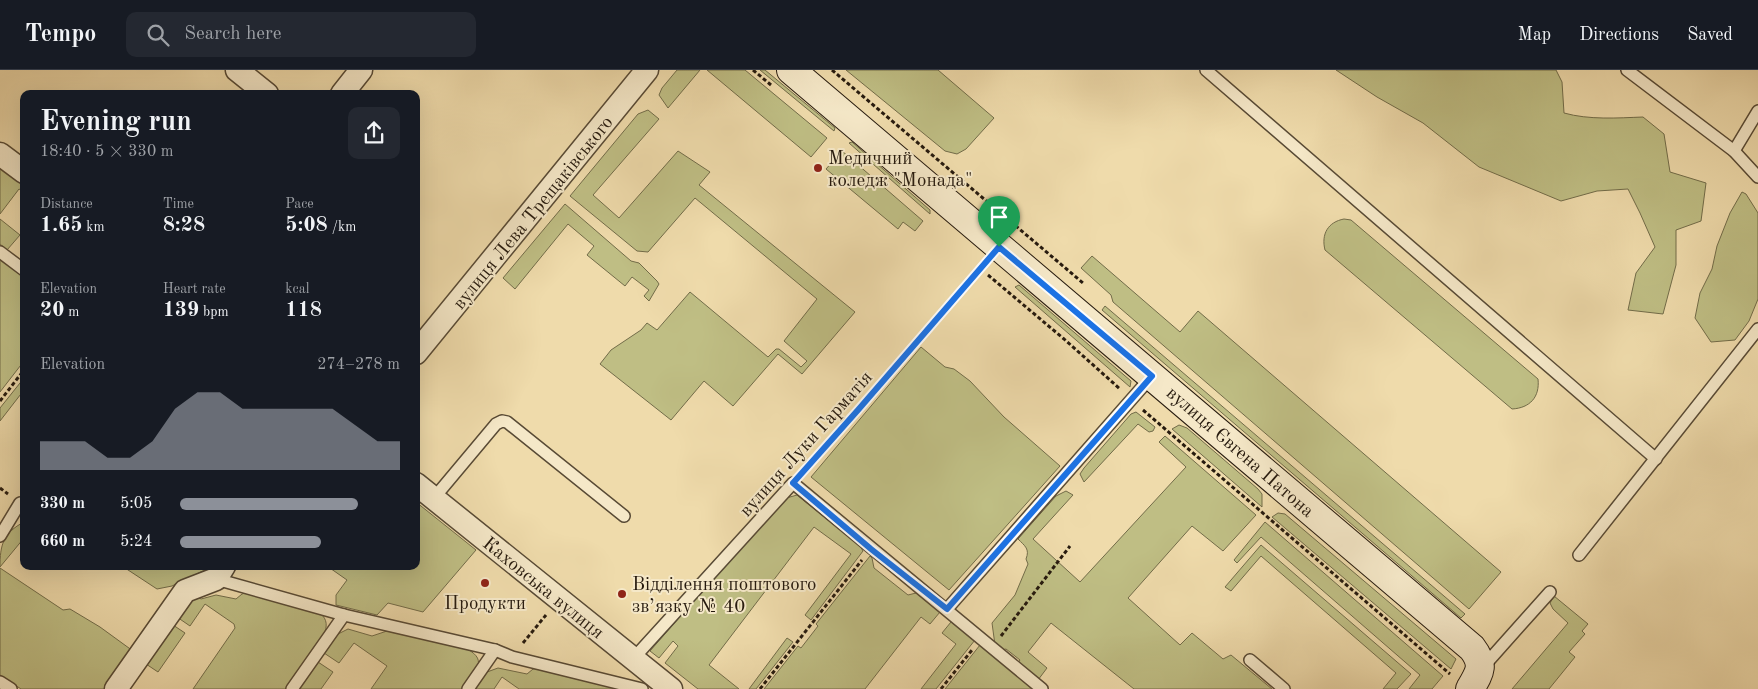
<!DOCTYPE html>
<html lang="en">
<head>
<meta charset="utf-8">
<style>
	:root { --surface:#171b24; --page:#242831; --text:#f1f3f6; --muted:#9ea1a6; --line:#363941; --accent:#8c9099 }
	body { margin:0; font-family:"Old Standard TT",serif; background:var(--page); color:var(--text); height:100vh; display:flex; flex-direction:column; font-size:19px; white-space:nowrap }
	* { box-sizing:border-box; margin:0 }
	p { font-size:16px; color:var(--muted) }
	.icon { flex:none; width:28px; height:28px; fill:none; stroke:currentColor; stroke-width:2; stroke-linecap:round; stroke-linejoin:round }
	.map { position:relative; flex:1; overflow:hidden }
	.side { position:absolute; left:20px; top:20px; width:400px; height:480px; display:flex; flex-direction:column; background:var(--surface); border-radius:10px; box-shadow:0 5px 20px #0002 }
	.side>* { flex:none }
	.pin { position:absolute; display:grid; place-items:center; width:42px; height:42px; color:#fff; margin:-51px -21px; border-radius:50% 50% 50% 0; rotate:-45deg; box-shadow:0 0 5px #0007 }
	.pin .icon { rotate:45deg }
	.round { display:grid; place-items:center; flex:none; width:52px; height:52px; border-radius:10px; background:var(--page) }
	.headline { display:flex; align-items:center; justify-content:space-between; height:85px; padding:0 20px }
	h1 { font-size:28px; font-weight:800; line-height:38px }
	.metrics { display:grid; grid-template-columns:repeat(3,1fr); gap:8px; height:85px; padding:5px 20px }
	.metrics div { display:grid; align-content:center }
	.metrics b { font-size:21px; font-weight:800 }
	.metrics small { font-size:14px; font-weight:400 }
	.metrics p { font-size:14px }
	.chart { height:140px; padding:10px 20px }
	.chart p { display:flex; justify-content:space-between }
	.chart svg { width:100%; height:90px; margin-top:5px; fill:var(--accent); opacity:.7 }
	ul { padding:0 20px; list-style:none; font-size:16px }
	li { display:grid; grid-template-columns:80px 60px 1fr; align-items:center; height:38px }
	li i { height:12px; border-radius:6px; background:var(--accent) }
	header { display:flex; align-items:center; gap:30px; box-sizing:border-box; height:70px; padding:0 25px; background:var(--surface); border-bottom:1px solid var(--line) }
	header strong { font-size:24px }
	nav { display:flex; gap:28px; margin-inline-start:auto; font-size:18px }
	.search { width:350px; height:45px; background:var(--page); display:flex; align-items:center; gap:12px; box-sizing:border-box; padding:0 18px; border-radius:10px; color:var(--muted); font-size:19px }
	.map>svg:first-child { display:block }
	.green { fill:#bfbe84; stroke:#726c49 }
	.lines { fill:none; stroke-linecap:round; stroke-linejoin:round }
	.lane-casing { stroke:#584a35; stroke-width:14 }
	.street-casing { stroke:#584a35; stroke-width:25 }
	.secondary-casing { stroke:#261a0e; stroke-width:30 }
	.path { stroke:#261a0e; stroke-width:3; stroke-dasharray:4 2.5; stroke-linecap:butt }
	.lane { stroke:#f5e8c8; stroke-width:11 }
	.street { stroke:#f5e8c8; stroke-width:22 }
	.secondary { stroke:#f5e8c8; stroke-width:28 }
	.route-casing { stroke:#fff; stroke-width:10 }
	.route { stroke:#1a73e8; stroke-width:6 }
	.poi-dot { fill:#8f2418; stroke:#f5e8c8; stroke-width:2 }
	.labels { text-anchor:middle; stroke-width:4; stroke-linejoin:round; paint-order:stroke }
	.poi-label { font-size:19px; fill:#261a0e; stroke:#f5e8c8; text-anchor:start }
	.street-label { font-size:19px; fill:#261a0e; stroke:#f5e8c8 }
</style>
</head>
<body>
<header>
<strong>Tempo</strong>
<div class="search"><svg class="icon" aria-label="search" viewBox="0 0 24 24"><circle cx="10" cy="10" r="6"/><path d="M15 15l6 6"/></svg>Search here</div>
<nav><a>Map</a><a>Directions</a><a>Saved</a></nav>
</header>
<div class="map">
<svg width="1758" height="619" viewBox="0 0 1758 619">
	<rect width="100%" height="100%" fill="#efdbab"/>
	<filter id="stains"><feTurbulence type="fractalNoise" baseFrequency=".004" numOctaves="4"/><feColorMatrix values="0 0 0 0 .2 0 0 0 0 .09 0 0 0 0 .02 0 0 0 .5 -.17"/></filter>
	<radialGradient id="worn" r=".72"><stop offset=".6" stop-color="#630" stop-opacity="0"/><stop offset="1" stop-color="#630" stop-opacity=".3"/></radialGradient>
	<!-- green -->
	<g class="green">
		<path d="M 677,0 L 700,0 L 668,38 L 659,25 L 662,18 Z"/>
		<path d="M 707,0 L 745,0 L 827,68 L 811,87 Z"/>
		<path d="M 760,0 L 765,0 L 835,58 L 834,61 Z"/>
		<path d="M 846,0 L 938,0 L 994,48 L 966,79 L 957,84 L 945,81 Z"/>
		<path d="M 1336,0 L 1556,0 L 1562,12 L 1564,43 C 1589,50 1617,48 1643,47 L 1664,64 L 1670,102 L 1706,113 L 1701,151 L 1676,160 L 1676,195 L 1663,244 L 1628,240 L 1636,203 L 1655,177 L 1640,143 L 1628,119 L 1597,121 L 1561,131 L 1479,97 L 1423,53 L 1377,27 Z"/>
		<path d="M 648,40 L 659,49 L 593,125 L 619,148 L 678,81 L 710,102 L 699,115 L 855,242 L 802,304 L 778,284 L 733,336 L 704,311 L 671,350 L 600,294 L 611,280 L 641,260 L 647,253 L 657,260 L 690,222 L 768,287 L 776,279 L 779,279 L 801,297 L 807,291 L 784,271 L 817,229 L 695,128 L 648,182 L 637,181 L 570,126 L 638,44 Z"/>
		<path d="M 852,72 L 930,140 L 930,144 L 849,73 Z"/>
		<path d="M 842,81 L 923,151 L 915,161 L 903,152 L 898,159 L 826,99 Z"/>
		<path d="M 0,90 L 24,109 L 24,122 L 19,119 L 0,144 Z"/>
		<path d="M 1742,122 L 1746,124 L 1758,143 L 1758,229 L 1749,251 L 1735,270 L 1711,272 L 1695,248 L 1700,223 L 1712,199 L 1717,176 L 1730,143 Z"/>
		<path d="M 565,134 L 631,191 L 639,193 L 657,211 L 659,214 L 649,231 L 644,226 L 649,220 L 632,207 L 625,216 L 587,185 L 594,176 L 568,154 L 515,219 L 503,208 Z"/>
		<path d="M 0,149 L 20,165 L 7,180 L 0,174 Z"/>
		<path d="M 1344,149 L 1351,150 L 1538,309 C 1540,327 1530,338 1512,339 L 1325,180 C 1321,164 1328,152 1344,149 Z"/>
		<path d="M 1092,186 L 1180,262 L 1198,241 L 1501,502 L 1469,539 L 1113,232 L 1111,225 L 1081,198 Z"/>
		<path d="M 0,188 L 24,206 L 24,291 L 0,322 Z"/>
		<path d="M 1019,215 L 1131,311 L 1130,317 L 1015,217 Z"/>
		<path d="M 1105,236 L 1465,544 L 1461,548 L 1102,240 Z"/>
		<path d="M 921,277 L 945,297 L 954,299 L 970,311 L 1004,347 L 1060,396 L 949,520 L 811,407 Z"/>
		<path d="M 24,308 L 24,320 L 0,351 L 0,338 Z"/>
		<path d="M 1136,342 L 1155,357 L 1153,361 L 1149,362 L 1138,354 L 1084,412 L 1080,404 L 1084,398 L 1131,344 Z"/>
		<path d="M 1179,355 L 1187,358 L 1258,419 L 1262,424 L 1262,437 L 1172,359 Z"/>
		<path d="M 1165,366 L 1256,445 L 1223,481 L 1192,456 L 1128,528 L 1180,575 L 1192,563 L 1223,589 L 1231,585 L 1272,619 L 1134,619 L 1051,553 L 1028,582 L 1047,598 L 1038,610 L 1017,594 L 1020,590 L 1006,579 L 1002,580 L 995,575 L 992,553 L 1015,525 L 1028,494 L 1026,489 C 1030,479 1025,476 1018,469 L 1056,426 L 1066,421 L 1073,425 L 1033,469 L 1080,512 L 1186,397 L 1159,372 Z"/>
		<path d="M 797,425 L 860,476 L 863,481 L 811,550 L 805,545 L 851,484 L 814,457 L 709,595 L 739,619 L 698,619 L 665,593 L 678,576 L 673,571 L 659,588 L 650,581 L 783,429 Z"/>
		<path d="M 416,432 L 476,480 L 423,542 L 388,533 L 377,545 L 336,535 L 336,525 L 347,510 L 327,496 L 416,496 Z"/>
		<path d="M 1278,443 L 1285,444 L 1456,589 L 1451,599 L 1272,447 Z"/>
		<path d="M 24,452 L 24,468 L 0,497 C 0,475 3,463 24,452 Z"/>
		<path d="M 1265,452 L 1443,606 L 1432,619 L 1409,619 L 1420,605 L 1261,467 L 1237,493 L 1234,490 Z"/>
		<path d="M 1261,475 L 1411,604 L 1397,619 L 1383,619 L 1396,603 L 1261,486 L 1231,521 L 1225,517 Z"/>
		<path d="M 870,486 L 872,488 L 874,498 L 908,525 L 916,523 L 940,542 L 930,554 L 921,547 L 865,619 L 764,619 L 798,576 L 801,578 L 818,556 L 816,554 Z"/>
		<path d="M 122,496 L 213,496 L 172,516 L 157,519 Z"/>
		<path d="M 0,498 L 63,540 L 70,539 L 100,557 L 133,581 L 105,619 L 21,619 L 0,605 Z"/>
		<path d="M 248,522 C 261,526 313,537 320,543 C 328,550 327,556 324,565 L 286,619 L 193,619 L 235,558 L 234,554 L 205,534 L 190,556 L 174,545 L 192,523 L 201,529 L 216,525 L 236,529 L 242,524 Z"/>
		<path d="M 1554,526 L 1588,554 L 1582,561 L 1585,564 L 1569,582 L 1575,587 L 1549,619 L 1512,619 L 1568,553 L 1553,539 L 1550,533 Z"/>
		<path d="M 951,552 L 975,570 L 936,619 L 921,619 L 956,574 L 942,563 Z"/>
		<path d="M 170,553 L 185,563 L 158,602 L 143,592 Z"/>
		<path d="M 348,559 L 372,566 L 390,560 L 467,579 C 490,591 473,603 463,619 L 371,619 L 387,596 L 354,573 L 339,593 L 324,583 L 336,565 Z"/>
		<path d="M 787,568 L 793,572 L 756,619 L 749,619 Z"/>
		<path d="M 980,575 L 1034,619 L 945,619 Z"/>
		<path d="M 318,592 L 333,602 L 321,619 L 299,619 Z"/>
		<path d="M 498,598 L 527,604 L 533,599 L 541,598 L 608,615 L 618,619 L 519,619 L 502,607 L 494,619 L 474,619 L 487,602 Z"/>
	</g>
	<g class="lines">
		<defs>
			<g id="lane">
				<path d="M 1206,0 L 1656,389"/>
				<path d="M 1627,0 L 1734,81 L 1758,107"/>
				<path d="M 1734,81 L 1758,41"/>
				<path d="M 0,182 L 24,200"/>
				<path d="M 434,428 L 496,354 L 502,351 L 507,352 L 624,446"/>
				<path d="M 0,466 L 20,433"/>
				<path d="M 1579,485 L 1758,259"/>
				<path d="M 216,509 L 344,545 L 495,580 L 512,587 L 642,619"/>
				<path d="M 947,539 L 1152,306"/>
				<path d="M 633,589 L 793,413 L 1042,619"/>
				<path d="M 1250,590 L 1284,619"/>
				<path d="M 1483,597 L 1550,522"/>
				<path d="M 0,612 L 11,619"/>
				<path d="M 292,619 L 344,545"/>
				<path d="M 468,619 L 495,580"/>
			</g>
			<g id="street">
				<path d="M 237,0 L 267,24"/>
				<path d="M 342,24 L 361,0"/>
				<path d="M 0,84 L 24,102"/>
				<path d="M 416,283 L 647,0"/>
				<path d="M 416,414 L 671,619"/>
				<path d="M 116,619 L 185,521 L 216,509 L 224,496"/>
			</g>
			<path id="secondary" d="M 791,0 L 1472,578 C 1485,595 1480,602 1470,619"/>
		</defs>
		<!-- lane casing -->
		<use href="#lane" class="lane-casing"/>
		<!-- street casing -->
		<use href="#street" class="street-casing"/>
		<!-- secondary casing -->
		<use href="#secondary" class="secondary-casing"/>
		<!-- path -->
		<g class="path">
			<path d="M 753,0 L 771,15"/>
			<path d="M 832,0 L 1083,213"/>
			<path d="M 988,205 L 1064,269 L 1120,319"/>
			<path d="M 0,331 L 24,300"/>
			<path d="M 1143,340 L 1450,604"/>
			<path d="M 804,401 L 858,341 L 984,195"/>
			<path d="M 0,418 L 8,424"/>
			<path d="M 1001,566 L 1070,476"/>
			<path d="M 523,573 L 546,545"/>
			<path d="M 760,619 L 862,490"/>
			<path d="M 941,619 L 972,580"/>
		</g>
		<!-- lane -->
		<use href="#lane" class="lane"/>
		<!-- street -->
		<use href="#street" class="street"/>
		<!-- secondary -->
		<use href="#secondary" class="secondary"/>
	</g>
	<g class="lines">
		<defs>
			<path id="route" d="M 999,177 L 1152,306 L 947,539 L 871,479 L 793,413 L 858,340 Z"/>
		</defs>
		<!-- route casing -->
		<use href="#route" class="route-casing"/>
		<!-- route -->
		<use href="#route" class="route"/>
	</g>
	<!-- markers -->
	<g class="poi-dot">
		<circle cx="818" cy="98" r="5"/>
		<circle cx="485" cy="513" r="5"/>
		<circle cx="622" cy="524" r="5"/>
	</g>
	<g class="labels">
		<!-- poi labels -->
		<g class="poi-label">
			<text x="828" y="94">Медичний<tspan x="828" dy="22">коледж "Монада"</tspan></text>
			<text x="632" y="520">Відділення поштового<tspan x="632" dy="22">зв’язку № 40</tspan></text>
			<text x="485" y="539" text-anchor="middle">Продукти</text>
		</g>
		<!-- street labels -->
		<g class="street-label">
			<text transform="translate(532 142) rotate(-51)" y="7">вулиця Лева Трещаківського</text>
			<text transform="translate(805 373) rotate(-48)" y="7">вулиця Луки Гарматія</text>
			<text transform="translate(1241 381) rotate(41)" y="7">вулиця Євгена Патона</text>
			<text transform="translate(544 517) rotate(39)" y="7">Каховська вулиця</text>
		</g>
	</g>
	<rect width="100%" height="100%" filter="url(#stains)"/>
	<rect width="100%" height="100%" fill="url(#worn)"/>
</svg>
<div class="pin" style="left:999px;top:177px;background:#1e9e55"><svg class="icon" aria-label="arrive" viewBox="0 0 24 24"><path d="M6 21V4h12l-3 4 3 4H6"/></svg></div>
<section class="side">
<div class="headline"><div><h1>Evening run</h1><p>18:40 · 5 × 330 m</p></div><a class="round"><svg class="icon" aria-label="share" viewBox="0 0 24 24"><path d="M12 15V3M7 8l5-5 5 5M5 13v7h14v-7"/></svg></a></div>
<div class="metrics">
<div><p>Distance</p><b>1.65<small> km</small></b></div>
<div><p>Time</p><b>8:28</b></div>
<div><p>Pace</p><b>5:08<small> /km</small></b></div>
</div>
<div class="metrics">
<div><p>Elevation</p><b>20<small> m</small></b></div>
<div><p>Heart rate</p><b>139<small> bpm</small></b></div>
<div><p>kcal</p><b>118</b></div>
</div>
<div class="chart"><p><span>Elevation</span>274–278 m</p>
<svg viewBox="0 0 160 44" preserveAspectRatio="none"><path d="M0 44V30L10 30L20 30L30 38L40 38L50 30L60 14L70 6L80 6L90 14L100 14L110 14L120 14L130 14L140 22L150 30L160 30V44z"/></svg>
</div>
<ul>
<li><b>330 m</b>5:05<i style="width:81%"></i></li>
<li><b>660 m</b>5:24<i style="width:64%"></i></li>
</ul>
</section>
</div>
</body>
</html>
